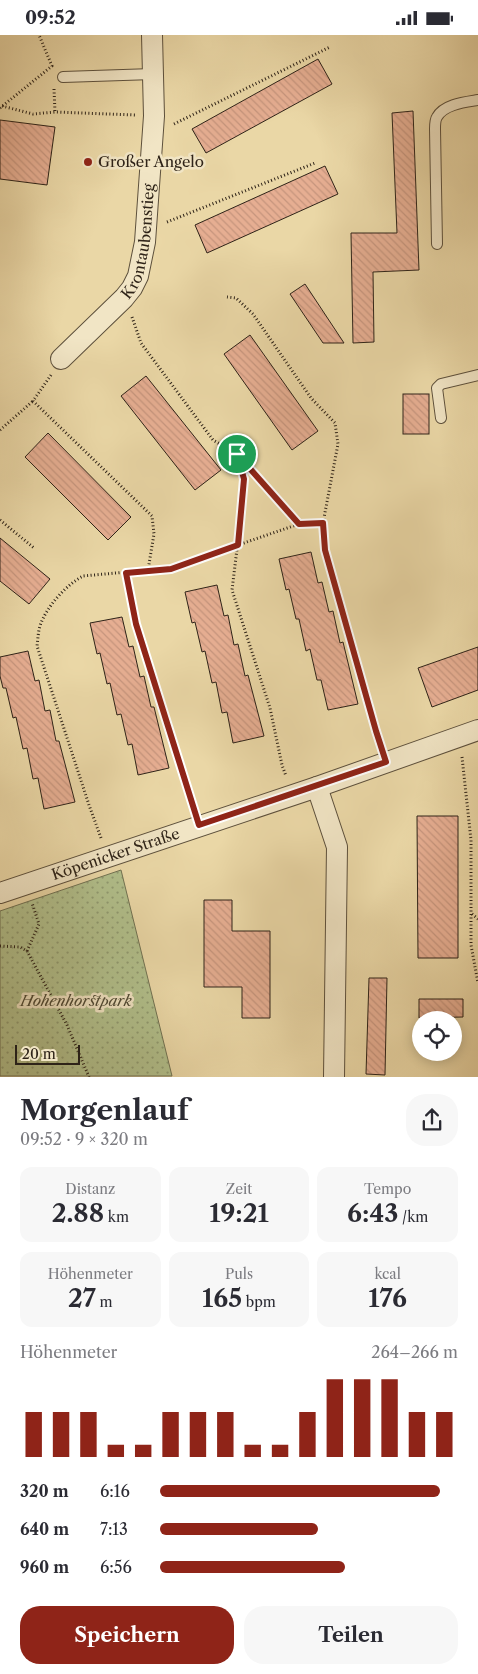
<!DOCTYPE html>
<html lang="de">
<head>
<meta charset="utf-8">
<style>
	:root { --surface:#fff; --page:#f7f7f7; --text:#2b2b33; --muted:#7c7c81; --accent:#8f2418 }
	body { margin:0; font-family:"Libre Caslon Text",serif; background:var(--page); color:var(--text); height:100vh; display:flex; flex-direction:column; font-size:19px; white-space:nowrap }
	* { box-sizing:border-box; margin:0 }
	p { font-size:16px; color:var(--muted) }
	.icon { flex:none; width:28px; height:28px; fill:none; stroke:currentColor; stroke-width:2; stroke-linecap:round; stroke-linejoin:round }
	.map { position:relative; height:1042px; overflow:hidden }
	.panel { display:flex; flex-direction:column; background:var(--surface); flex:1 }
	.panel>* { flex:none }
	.fabs { position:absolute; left:412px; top:976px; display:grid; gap:10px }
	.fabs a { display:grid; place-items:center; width:50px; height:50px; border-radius:50%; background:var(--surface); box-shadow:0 2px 12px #0003; font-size:25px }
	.scale { position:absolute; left:15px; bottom:12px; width:65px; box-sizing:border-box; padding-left:5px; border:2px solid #2e2318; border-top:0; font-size:14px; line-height:18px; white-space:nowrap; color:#2e2318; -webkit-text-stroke:4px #f1e5c5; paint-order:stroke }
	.pin { position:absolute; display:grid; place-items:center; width:42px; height:42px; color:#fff; margin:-21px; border:2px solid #fff; border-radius:50%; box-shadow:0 1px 5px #0007 }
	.round { display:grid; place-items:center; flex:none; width:52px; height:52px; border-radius:20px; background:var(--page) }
	.headline { display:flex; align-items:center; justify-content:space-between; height:85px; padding:0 20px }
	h1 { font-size:28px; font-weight:800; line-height:38px }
	.figures { display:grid; grid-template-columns:repeat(3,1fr); gap:8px; height:85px; padding:5px 20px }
	.figures div { display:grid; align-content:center; border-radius:12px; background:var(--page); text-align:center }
	.figures b { font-size:25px; font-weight:800 }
	.figures small { font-size:14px; font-weight:400 }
	.figures p { font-size:14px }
	.chart { height:140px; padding:10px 20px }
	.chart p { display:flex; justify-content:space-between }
	.chart svg { width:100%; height:90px; margin-top:5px; stroke:var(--accent); stroke-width:6 }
	.primary-button { display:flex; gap:10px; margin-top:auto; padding:10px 20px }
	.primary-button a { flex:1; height:58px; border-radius:20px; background:var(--accent); color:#fff; font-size:20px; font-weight:800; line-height:58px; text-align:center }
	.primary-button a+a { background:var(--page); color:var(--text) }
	ul { padding:0 20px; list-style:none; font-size:16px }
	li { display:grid; grid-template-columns:80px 60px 1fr; align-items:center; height:38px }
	li i { height:12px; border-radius:6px; background:var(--accent) }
	.status { display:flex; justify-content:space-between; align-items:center; height:35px; padding:0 25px; background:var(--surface); direction:ltr }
	.status svg { height:14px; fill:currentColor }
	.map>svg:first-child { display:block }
	.grass { fill:url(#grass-dots); stroke:#707152 }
	.building { fill:url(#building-back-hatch); stroke:#2e2318 }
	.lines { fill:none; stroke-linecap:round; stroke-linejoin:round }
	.lane-casing { stroke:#5d503c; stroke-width:12 }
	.street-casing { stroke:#5d503c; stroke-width:22 }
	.path { stroke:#2e2318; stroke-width:3; stroke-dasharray:1 2.5; stroke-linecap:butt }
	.lane { stroke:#f1e5c5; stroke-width:10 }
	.street { stroke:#f1e5c5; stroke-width:20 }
	.route-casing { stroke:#fff; stroke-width:10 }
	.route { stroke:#8f2418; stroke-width:6 }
	.poi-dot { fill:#8f2418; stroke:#f1e5c5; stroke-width:2 }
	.labels { text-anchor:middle; stroke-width:5; stroke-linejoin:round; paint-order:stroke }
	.poi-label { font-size:15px; fill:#2e2318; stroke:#f1e5c5; text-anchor:start }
	.street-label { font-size:15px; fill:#2e2318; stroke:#f1e5c5 }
	.park-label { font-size:15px; font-style:italic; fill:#4f4a35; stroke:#f1e5c5 }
</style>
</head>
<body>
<div class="status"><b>09:52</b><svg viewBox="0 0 49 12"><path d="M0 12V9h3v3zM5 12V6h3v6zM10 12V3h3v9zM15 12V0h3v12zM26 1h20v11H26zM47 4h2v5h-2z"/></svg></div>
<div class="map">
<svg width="478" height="1042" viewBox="0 0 478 1042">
	<defs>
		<pattern id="grass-dots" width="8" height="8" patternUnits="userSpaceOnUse" patternTransform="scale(1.25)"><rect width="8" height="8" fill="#b1bf8b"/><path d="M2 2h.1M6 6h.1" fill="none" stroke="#909b71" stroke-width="1.8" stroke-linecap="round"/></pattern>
		<pattern id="building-back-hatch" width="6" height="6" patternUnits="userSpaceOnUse" patternTransform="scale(1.25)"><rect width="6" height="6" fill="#e6ae92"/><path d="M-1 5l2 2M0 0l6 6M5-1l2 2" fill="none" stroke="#c6957d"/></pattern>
	</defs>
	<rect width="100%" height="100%" fill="#ead7a6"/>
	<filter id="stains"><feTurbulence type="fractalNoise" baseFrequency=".004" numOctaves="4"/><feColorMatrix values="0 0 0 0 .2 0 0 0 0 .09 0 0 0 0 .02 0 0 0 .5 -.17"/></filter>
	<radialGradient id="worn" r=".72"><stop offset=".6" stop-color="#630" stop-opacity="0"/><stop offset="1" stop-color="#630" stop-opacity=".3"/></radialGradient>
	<!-- grass -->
	<path class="grass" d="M 121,835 L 172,1041 L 0,1041 L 0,876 Z"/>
	<!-- building -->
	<g class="building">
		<path d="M 318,24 L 332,49 L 206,118 L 192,94 Z"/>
		<path d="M 413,76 L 419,235 L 373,237 L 374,307 L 353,308 L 351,198 L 397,198 L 392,78 Z"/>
		<path d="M 0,85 L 55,92 L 47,150 L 0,144 Z"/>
		<path d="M 325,131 L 338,159 L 207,218 L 195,190 Z"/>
		<path d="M 305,249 L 344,308 L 323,308 L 290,259 Z"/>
		<path d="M 250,300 L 318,396 L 292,415 L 224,319 Z"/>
		<path d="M 146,341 L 221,435 L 195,455 L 121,361 Z"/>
		<rect x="403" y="359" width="26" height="40"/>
		<path d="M 48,398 L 131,482 L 108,505 L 25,422 Z"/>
		<path d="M 0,503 L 50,544 L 29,569 L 0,546 Z"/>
		<path d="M 311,517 L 318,548 L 322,547 L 329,577 L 333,576 L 340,608 L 343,607 L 358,669 L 328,675 L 321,645 L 317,645 L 310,614 L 306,616 L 299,584 L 296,584 L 289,554 L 286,555 L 279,524 Z"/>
		<path d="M 217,550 L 224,581 L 228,580 L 234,610 L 238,609 L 245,641 L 248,640 L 264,701 L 233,708 L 227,677 L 222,678 L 216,647 L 212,648 L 205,616 L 202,617 L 195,587 L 192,588 L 185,557 Z"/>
		<path d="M 122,582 L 129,612 L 133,611 L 140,642 L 144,641 L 151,672 L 154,672 L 169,733 L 138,740 L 132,709 L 128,710 L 121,679 L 117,680 L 110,648 L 107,649 L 100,618 L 97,619 L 90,588 Z"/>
		<path d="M 478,612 L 478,655 L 432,672 L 418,633 Z"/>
		<path d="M 28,616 L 35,646 L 39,645 L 45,676 L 50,675 L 56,706 L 59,706 L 75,767 L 44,774 L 38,743 L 33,744 L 27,713 L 23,714 L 16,682 L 13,683 L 6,653 L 3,653 L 0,641 L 0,622 Z"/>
		<path d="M 417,781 L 458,781 L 458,923 L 418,923 Z"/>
		<path d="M 204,865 L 232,865 L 232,896 L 270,896 L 270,983 L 242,983 L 242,952 L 204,952 Z"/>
		<path d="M 369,943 L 387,943 L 385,1040 L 366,1039 Z"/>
		<path d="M 419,964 L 463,964 L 463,982 L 419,983 Z"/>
	</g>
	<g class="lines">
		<defs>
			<g id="lane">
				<path d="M 63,42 L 153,39"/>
				<path d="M 437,209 L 435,94 C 435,90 435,85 437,82 C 444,69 466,67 478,65"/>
				<path d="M 441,383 L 437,353 L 441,349 L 478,340"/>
			</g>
			<g id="street">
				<path id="s1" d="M 61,324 L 124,263 L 132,253 L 138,241 L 145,207 L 154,81 L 152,0"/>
				<path d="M 317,752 L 337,812 L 334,1042"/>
				<path id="s2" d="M 0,858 L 317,752 L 478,695"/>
			</g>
		</defs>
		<!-- lane casing -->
		<use href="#lane" class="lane-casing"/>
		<!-- street casing -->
		<use href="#street" class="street-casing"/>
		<!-- path -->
		<g class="path">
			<path d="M 54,54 L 55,77"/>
			<path d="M 2,71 L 33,79 L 55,77 L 135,80"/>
			<path d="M 0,73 L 52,31 L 39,0"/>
			<path d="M 174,89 L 330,12"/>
			<path d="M 167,187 L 315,128"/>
			<path d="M 132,282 L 141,308 L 213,405 L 237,419 L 299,489 L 323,488 L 338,409 L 335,388 L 311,363 L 253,279 L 236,263 L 227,262"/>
			<path d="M 51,340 L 33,366 L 152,481 L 154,499 L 148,535"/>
			<path d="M 0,395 L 33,366"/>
			<path d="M 238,422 L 244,444 L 242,473 L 232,555 L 270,673 L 282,730 L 286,741"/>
			<path d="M 0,485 L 34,513"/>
			<path d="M 323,488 L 325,515 L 380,707"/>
			<path d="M 126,537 L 136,589 L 193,772"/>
			<path d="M 462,722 L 471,805 L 471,910 L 478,948"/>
			<path d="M 101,803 L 89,770 L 37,611 C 38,604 38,597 40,591 C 46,572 66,550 83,541 L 171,533 L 299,489"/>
			<path d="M 472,879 L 478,884"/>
			<path d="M 0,911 L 20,912 L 27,916 L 67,990 L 89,1042"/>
			<path d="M 27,916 L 39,889 L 32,868"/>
		</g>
		<!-- lane -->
		<use href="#lane" class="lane"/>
		<!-- street -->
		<use href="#street" class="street"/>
	</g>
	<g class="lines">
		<defs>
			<path id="route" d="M 237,419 L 299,489 L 323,488 L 325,515 L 376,696 L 386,727 L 199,790 L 136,589 L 126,538 L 171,534 L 238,510 L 244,444 Z"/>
		</defs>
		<!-- route casing -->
		<use href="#route" class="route-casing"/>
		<!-- route -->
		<use href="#route" class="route"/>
	</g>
	<!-- markers -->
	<circle class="poi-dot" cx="88" cy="127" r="5"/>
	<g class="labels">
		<!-- poi labels -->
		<g class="poi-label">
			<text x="98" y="132">Großer Angelo</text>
		</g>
		<!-- street labels -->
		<g class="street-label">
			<text dy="5" stroke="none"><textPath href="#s1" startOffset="148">Krontaubenstieg</textPath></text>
			<text dy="5" stroke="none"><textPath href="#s2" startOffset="122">Köpenicker Straße</textPath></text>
		</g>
		<!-- park labels -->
		<g class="park-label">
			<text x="76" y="971">Hohenhorstpark</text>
		</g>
	</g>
	<rect width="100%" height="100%" filter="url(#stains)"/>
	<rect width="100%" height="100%" fill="url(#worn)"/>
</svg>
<div class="fabs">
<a><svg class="icon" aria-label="locate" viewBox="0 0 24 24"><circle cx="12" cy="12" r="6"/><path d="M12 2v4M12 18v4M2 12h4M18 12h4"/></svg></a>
</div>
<div class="scale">20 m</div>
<div class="pin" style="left:237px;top:419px;background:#1e9e55"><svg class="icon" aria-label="arrive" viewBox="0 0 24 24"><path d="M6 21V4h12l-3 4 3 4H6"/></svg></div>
</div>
<section class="panel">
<div class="headline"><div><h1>Morgenlauf</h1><p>09:52 · 9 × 320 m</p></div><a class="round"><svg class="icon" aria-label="share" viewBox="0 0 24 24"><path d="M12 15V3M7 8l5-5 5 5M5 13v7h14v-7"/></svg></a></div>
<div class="figures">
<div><p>Distanz</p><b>2.88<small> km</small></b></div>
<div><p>Zeit</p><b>19:21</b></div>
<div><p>Tempo</p><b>6:43<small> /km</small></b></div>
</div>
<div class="figures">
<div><p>Höhenmeter</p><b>27<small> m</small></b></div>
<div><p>Puls</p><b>165<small> bpm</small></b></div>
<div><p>kcal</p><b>176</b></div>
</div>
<div class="chart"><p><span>Höhenmeter</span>264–266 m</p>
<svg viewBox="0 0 160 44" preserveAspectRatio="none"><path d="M5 44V22M15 44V22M25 44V22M35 44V38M45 44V38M55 44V22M65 44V22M75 44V22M85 44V38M95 44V38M105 44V22M115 44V6M125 44V6M135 44V6M145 44V22M155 44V22"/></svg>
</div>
<ul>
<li><b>320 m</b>6:16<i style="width:94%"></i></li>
<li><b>640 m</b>7:13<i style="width:53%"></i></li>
<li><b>960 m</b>6:56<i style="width:62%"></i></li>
</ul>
<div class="primary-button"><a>Speichern</a><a>Teilen</a></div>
</section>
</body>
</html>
